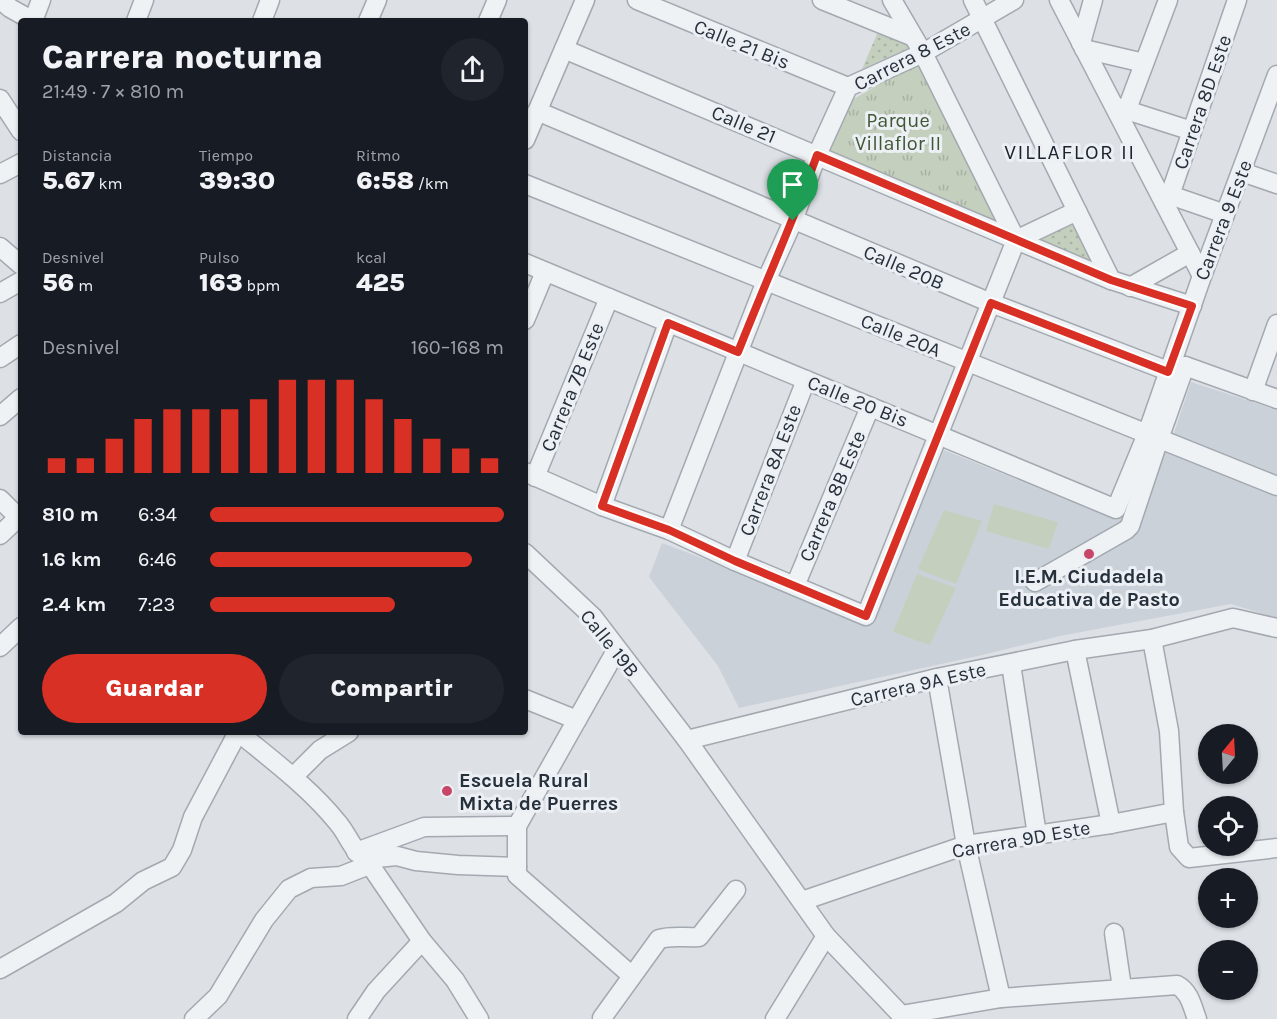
<!DOCTYPE html>
<html lang="es">
<head>
<meta charset="utf-8">
<style>
	:root { --surface:#171b24; --page:#20242c; --text:#f1f3f6; --muted:#9ea1a6; --accent:#d93025 }
	body { margin:0; font-family:Karla,sans-serif; background:var(--page); color:var(--text); height:100vh; display:flex; flex-direction:column; font-size:22px; white-space:nowrap }
	* { box-sizing:border-box; margin:0 }
	p { font-size:20px; color:var(--muted) }
	.icon { flex:none; width:33px; height:33px; fill:none; stroke:currentColor; stroke-width:2; stroke-linecap:round; stroke-linejoin:round }
	.map { position:relative; flex:1; overflow:hidden }
	.drawer { position:absolute; left:18px; top:18px; width:510px; height:717px; display:flex; flex-direction:column; background:var(--surface); border-radius:6px; box-shadow:0 2px 4px #0004 }
	.drawer>* { flex:none }
	.needle { width:39px; rotate:18deg }
	.controls { position:absolute; left:1198px; top:724px; display:grid; gap:12px }
	.controls a { display:grid; place-items:center; width:60px; height:60px; border-radius:50%; background:var(--surface); box-shadow:0 2px 4px #0004; font-size:30px }
	.pin { position:absolute; display:grid; place-items:center; width:51px; height:51px; color:#fff; margin:-62px -26px; border-radius:50% 50% 50% 0; rotate:-45deg; box-shadow:0 0 6px #0007 }
	.pin .icon { rotate:45deg }
	.round { display:grid; place-items:center; flex:none; width:63px; height:63px; border-radius:32px; background:var(--page) }
	.overview { display:flex; align-items:center; justify-content:space-between; height:102px; padding:0 24px }
	h1 { font-size:33px; font-weight:800; line-height:45px }
	.figures { display:grid; grid-template-columns:repeat(3,1fr); gap:9px; height:102px; padding:6px 24px }
	.figures div { display:grid; align-content:center }
	.figures b { font-size:26px; font-weight:800 }
	.figures small { font-size:16px; font-weight:400 }
	.figures p { font-size:16px }
	.chart { height:168px; padding:12px 24px }
	.chart p { display:flex; justify-content:space-between }
	.chart svg { width:100%; height:108px; margin-top:6px; stroke:var(--accent); stroke-width:6 }
	.cta { display:flex; gap:12px; margin-top:auto; padding:12px 24px }
	.cta a { flex:1; height:69px; border-radius:36px; background:var(--accent); color:#fff; font-size:24px; font-weight:800; line-height:69px; text-align:center }
	.cta a+a { background:var(--page); color:var(--text) }
	ul { padding:0 24px; list-style:none; font-size:20px }
	li { display:grid; grid-template-columns:96px 72px 1fr; align-items:center; height:45px }
	li i { height:15px; border-radius:8px; background:var(--accent) }
	.map>svg:first-child { display:block }
	.built { fill:#cbd1d8 }
	.grass { fill:url(#grass-dots) }
	.park { fill:url(#park-tufts) }
	.pitch { fill:#c4cfbe }
	.lines { fill:none; stroke-linecap:round; stroke-linejoin:round }
	.street-casing { stroke:#a3a9b0; stroke-width:21 }
	.street { stroke:#eff2f5; stroke-width:18 }
	.route-casing { stroke:#fff; stroke-width:12 }
	.route { stroke:#d93025; stroke-width:8 }
	.poi-dot { fill:#c64767; stroke:#ecf0f4; stroke-width:2 }
	.labels { text-anchor:middle; stroke-width:6; stroke-linejoin:round; paint-order:stroke }
	.street-label { font-size:20px; fill:#27313c; stroke:#ecf0f4 }
	.park-label { font-size:20px; fill:#3f5635; stroke:#ecf0f4 }
	.poi-label { font-size:20px; font-weight:bold; fill:#27313c; stroke:#ecf0f4 }
	.neighbourhood-label { font-size:21px; letter-spacing:1.5px; fill:#1a222c; stroke:#ecf0f4 }
</style>
</head>
<body>
<div class="map">
<svg width="1277" height="1019" viewBox="0 0 1277 1019">
	<defs>
		<pattern id="grass-dots" width="8" height="8" patternUnits="userSpaceOnUse" patternTransform="scale(1.5)"><rect width="8" height="8" fill="#c4cfbe"/><path d="M2 2h.1M6 6h.1" fill="none" stroke="#a8b2a4" stroke-width="1.8" stroke-linecap="round"/></pattern>
		<pattern id="park-tufts" width="24" height="20" patternUnits="userSpaceOnUse" patternTransform="scale(1.5)"><rect width="24" height="20" fill="#c4cfbe"/><path d="M3 7l-1-3M5 7V3M7 7l1-3M15 17l-1-3M17 17v-4M19 17l1-3" fill="none" stroke="#a8b2a4"/></pattern>
	</defs>
	<rect width="100%" height="100%" fill="#dde1e6"/>
	<!-- built -->
	<path class="built" d="M 1191,382 L 1277,410 L 1277,618 L 1231,604 L 1060,636 L 978,656 L 739,708 L 718,666 L 649,577 L 662,543 L 765,582 L 870,624 L 944,450 L 1116,520 L 1131,510 L 1163,431 L 1174,433 Z"/>
	<!-- grass -->
	<g class="grass">
		<path d="M 880,27 L 906,38 L 909,48 L 862,69 Z"/>
		<path d="M 1075,218 L 1107,277 L 1027,242 Z"/>
	</g>
	<!-- park -->
	<path class="park" d="M 919,61 L 1010,234 L 828,155 L 852,100 Z"/>
	<!-- pitch -->
	<g class="pitch">
		<path d="M 994,504 L 1058,522 L 1049,549 L 986,531 Z"/>
		<path d="M 944,510 L 982,521 L 956,584 L 918,569 Z"/>
		<path d="M 917,574 L 956,588 L 930,645 L 893,632 Z"/>
	</g>
	<g class="lines">
		<defs>
			<g id="street">
				<path d="M 1,0 L 10,8 L 33,21 L 41,0"/>
				<path d="M 637,0 L 848,87"/>
				<path d="M 822,0 L 911,36"/>
				<path d="M 892,0 L 923,53 L 1016,240"/>
				<path d="M 973,0 L 1111,280"/>
				<path d="M 1059,0 L 1202,276"/>
				<path d="M 136,21 L 144,0"/>
				<path d="M 262,21 L 270,0"/>
				<path d="M 368,21 L 377,0"/>
				<path d="M 488,21 L 497,0"/>
				<path d="M 1081,43 L 1093,0"/>
				<path d="M 564,49 L 1111,280 L 1192,306"/>
				<path d="M 1084,49 L 1144,63"/>
				<path d="M 0,99 L 21,131"/>
				<path d="M 1117,107 L 1192,131"/>
				<path d="M 1127,109 L 1168,0"/>
				<path d="M 537,111 L 991,303 L 1168,371 L 1185,366 L 1277,399"/>
				<path d="M 525,140 L 585,0"/>
				<path d="M 1242,172 L 1277,184"/>
				<path d="M 0,174 L 21,163"/>
				<path d="M 525,184 L 1277,486"/>
				<path d="M 1170,195 L 1225,214"/>
				<path d="M 1165,204 L 1170,195 L 1237,0"/>
				<path d="M 1016,240 L 1077,211"/>
				<path d="M 0,247 L 21,265"/>
				<path d="M 525,263 L 1116,509 L 1147,434 L 1202,276 L 1277,75"/>
				<path d="M 1130,287 L 1190,253"/>
				<path d="M 0,293 L 21,281"/>
				<path d="M 525,320 L 545,272"/>
				<path d="M 0,358 L 21,344"/>
				<path d="M 1253,391 L 1277,324"/>
				<path d="M 0,416 L 21,398"/>
				<path d="M 525,472 L 602,506 L 669,530 L 735,561 L 866,616 L 1016,240"/>
				<path d="M 535,477 L 609,298"/>
				<path d="M 0,499 L 21,520"/>
				<path d="M 602,506 L 668,323"/>
				<path d="M 669,530 L 766,281 L 793,221 L 817,155 L 848,87 L 923,53 L 1014,0"/>
				<path d="M 0,535 L 21,515"/>
				<path d="M 525,553 L 593,617 L 687,740 L 826,936 L 905,1019"/>
				<path d="M 735,561 L 806,380"/>
				<path d="M 1035,582 L 1126,530 L 1130,526 L 1159,439 L 1185,366"/>
				<path d="M 795,586 L 870,407"/>
				<path d="M 1152,639 L 1169,731 L 1174,812 L 1179,847 L 1189,858 L 1277,848"/>
				<path d="M 0,647 L 21,627"/>
				<path d="M 617,649 L 517,826 L 517,875 L 631,975"/>
				<path d="M 1075,650 L 1111,824"/>
				<path d="M 1011,664 L 1037,835"/>
				<path d="M 937,678 L 966,845 L 1001,998"/>
				<path d="M 525,699 L 577,720"/>
				<path d="M 238,732 C 272,760 310,788 338,823 C 349,836 351,849 366,859 L 422,941 L 455,980 L 479,1019"/>
				<path d="M 687,740 L 937,678 L 1075,650 L 1152,639 L 1233,618 L 1277,628"/>
				<path d="M 293,777 L 320,750 L 349,732"/>
				<path d="M 356,852 L 424,827 L 517,826"/>
				<path d="M 366,859 L 397,856 L 416,861 L 458,865 L 517,867"/>
				<path d="M 802,901 L 966,845 L 1111,824 L 1174,812"/>
				<path d="M 1114,933 L 1122,988"/>
				<path d="M 0,969 L 116,903 L 143,881 L 172,867 L 182,850 L 193,817 L 238,732"/>
				<path d="M 901,1015 L 1001,998 L 1177,985 C 1190,992 1192,1006 1197,1019"/>
				<path d="M 602,1018 L 659,939 C 672,935 685,938 699,937 L 736,890"/>
				<path d="M 194,1019 L 218,996 L 264,920 L 289,889 L 311,878 L 341,876 L 369,865"/>
				<path d="M 357,1019 L 376,991 L 422,941"/>
				<path d="M 775,1019 L 826,936"/>
			</g>
		</defs>
		<!-- street casing -->
		<use href="#street" class="street-casing"/>
		<!-- street -->
		<use href="#street" class="street"/>
	</g>
	<g class="lines">
		<defs>
			<path id="route" d="M 817,155 L 1111,280 L 1192,306 L 1168,372 L 991,303 L 866,616 L 735,561 L 669,530 L 602,506 L 668,323 L 738,352 C 764,286 793,222 817,155 Z"/>
		</defs>
		<!-- route casing -->
		<use href="#route" class="route-casing"/>
		<!-- route -->
		<use href="#route" class="route"/>
	</g>
	<!-- markers -->
	<g class="poi-dot">
		<circle cx="1089" cy="554" r="6"/>
		<circle cx="447" cy="791" r="6"/>
	</g>
	<g class="labels">
		<!-- street labels -->
		<g class="street-label">
			<text transform="translate(742 44) rotate(22)" y="7">Calle 21 Bis</text>
			<text transform="translate(912 56) rotate(-27)" y="7">Carrera 8 Este</text>
			<text transform="translate(1202 102) rotate(-71)" y="7">Carrera 8D Este</text>
			<text transform="translate(744 124) rotate(23)" y="7">Calle 21</text>
			<text transform="translate(1223 220) rotate(-69)" y="7">Carrera 9 Este</text>
			<text transform="translate(904 267) rotate(23)" y="7">Calle 20B</text>
			<text transform="translate(901 335) rotate(22)" y="7">Calle 20A</text>
			<text transform="translate(572 387) rotate(-68)" y="7">Carrera 7B Este</text>
			<text transform="translate(858 401) rotate(22)" y="7">Calle 20 Bis</text>
			<text transform="translate(770 470) rotate(-69)" y="7">Carrera 8A Este</text>
			<text transform="translate(832 496) rotate(-67)" y="7">Carrera 8B Este</text>
			<text transform="translate(610 643) rotate(51)" y="7">Calle 19B</text>
			<text transform="translate(918 684) rotate(-13)" y="7">Carrera 9A Este</text>
			<text transform="translate(1021 839) rotate(-10)" y="7">Carrera 9D Este</text>
		</g>
		<!-- park labels -->
		<g class="park-label">
			<text x="898" y="127">Parque<tspan x="898" dy="23">Villaflor II</tspan></text>
		</g>
		<!-- poi labels -->
		<g class="poi-label">
			<text x="1089" y="583">I.E.M. Ciudadela<tspan x="1089" dy="23">Educativa de Pasto</tspan></text>
			<text x="459" y="787" text-anchor="start">Escuela Rural<tspan x="459" dy="23">Mixta de Puerres</tspan></text>
		</g>
		<!-- neighbourhood labels -->
		<g class="neighbourhood-label">
			<text x="1070" y="159">VILLAFLOR II</text>
		</g>
	</g>
</svg>
<div class="controls">
<a><svg class="needle" viewBox="-14 -14 28 28"><path d="M0-13l5 13h-10z" fill="#e53935"/><path d="M0 13l5-13h-10z" fill="#9ea1a6"/></svg></a>
<a><svg class="icon" aria-label="locate" viewBox="0 0 24 24"><circle cx="12" cy="12" r="6"/><path d="M12 2v4M12 18v4M2 12h4M18 12h4"/></svg></a>
<a>+</a>
<a>−</a>
</div>
<div class="pin" style="left:793px;top:221px;background:#1e9e55"><svg class="icon" aria-label="arrive" viewBox="0 0 24 24"><path d="M6 21V4h12l-3 4 3 4H6"/></svg></div>
<section class="drawer">
<div class="overview"><div><h1>Carrera nocturna</h1><p>21:49 · 7 × 810 m</p></div><a class="round"><svg class="icon" aria-label="share" viewBox="0 0 24 24"><path d="M12 15V3M7 8l5-5 5 5M5 13v7h14v-7"/></svg></a></div>
<div class="figures">
<div><p>Distancia</p><b>5.67<small> km</small></b></div>
<div><p>Tiempo</p><b>39:30</b></div>
<div><p>Ritmo</p><b>6:58<small> /km</small></b></div>
</div>
<div class="figures">
<div><p>Desnivel</p><b>56<small> m</small></b></div>
<div><p>Pulso</p><b>163<small> bpm</small></b></div>
<div><p>kcal</p><b>425</b></div>
</div>
<div class="chart"><p><span>Desnivel</span>160–168 m</p>
<svg viewBox="0 0 160 44" preserveAspectRatio="none"><path d="M5 44V38M15 44V38M25 44V30M35 44V22M45 44V18M55 44V18M65 44V18M75 44V14M85 44V6M95 44V6M105 44V6M115 44V14M125 44V22M135 44V30M145 44V34M155 44V38"/></svg>
</div>
<ul>
<li><b>810 m</b>6:34<i style="width:100%"></i></li>
<li><b>1.6 km</b>6:46<i style="width:89%"></i></li>
<li><b>2.4 km</b>7:23<i style="width:63%"></i></li>
</ul>
<div class="cta"><a>Guardar</a><a>Compartir</a></div>
</section>
</div>
</body>
</html>
